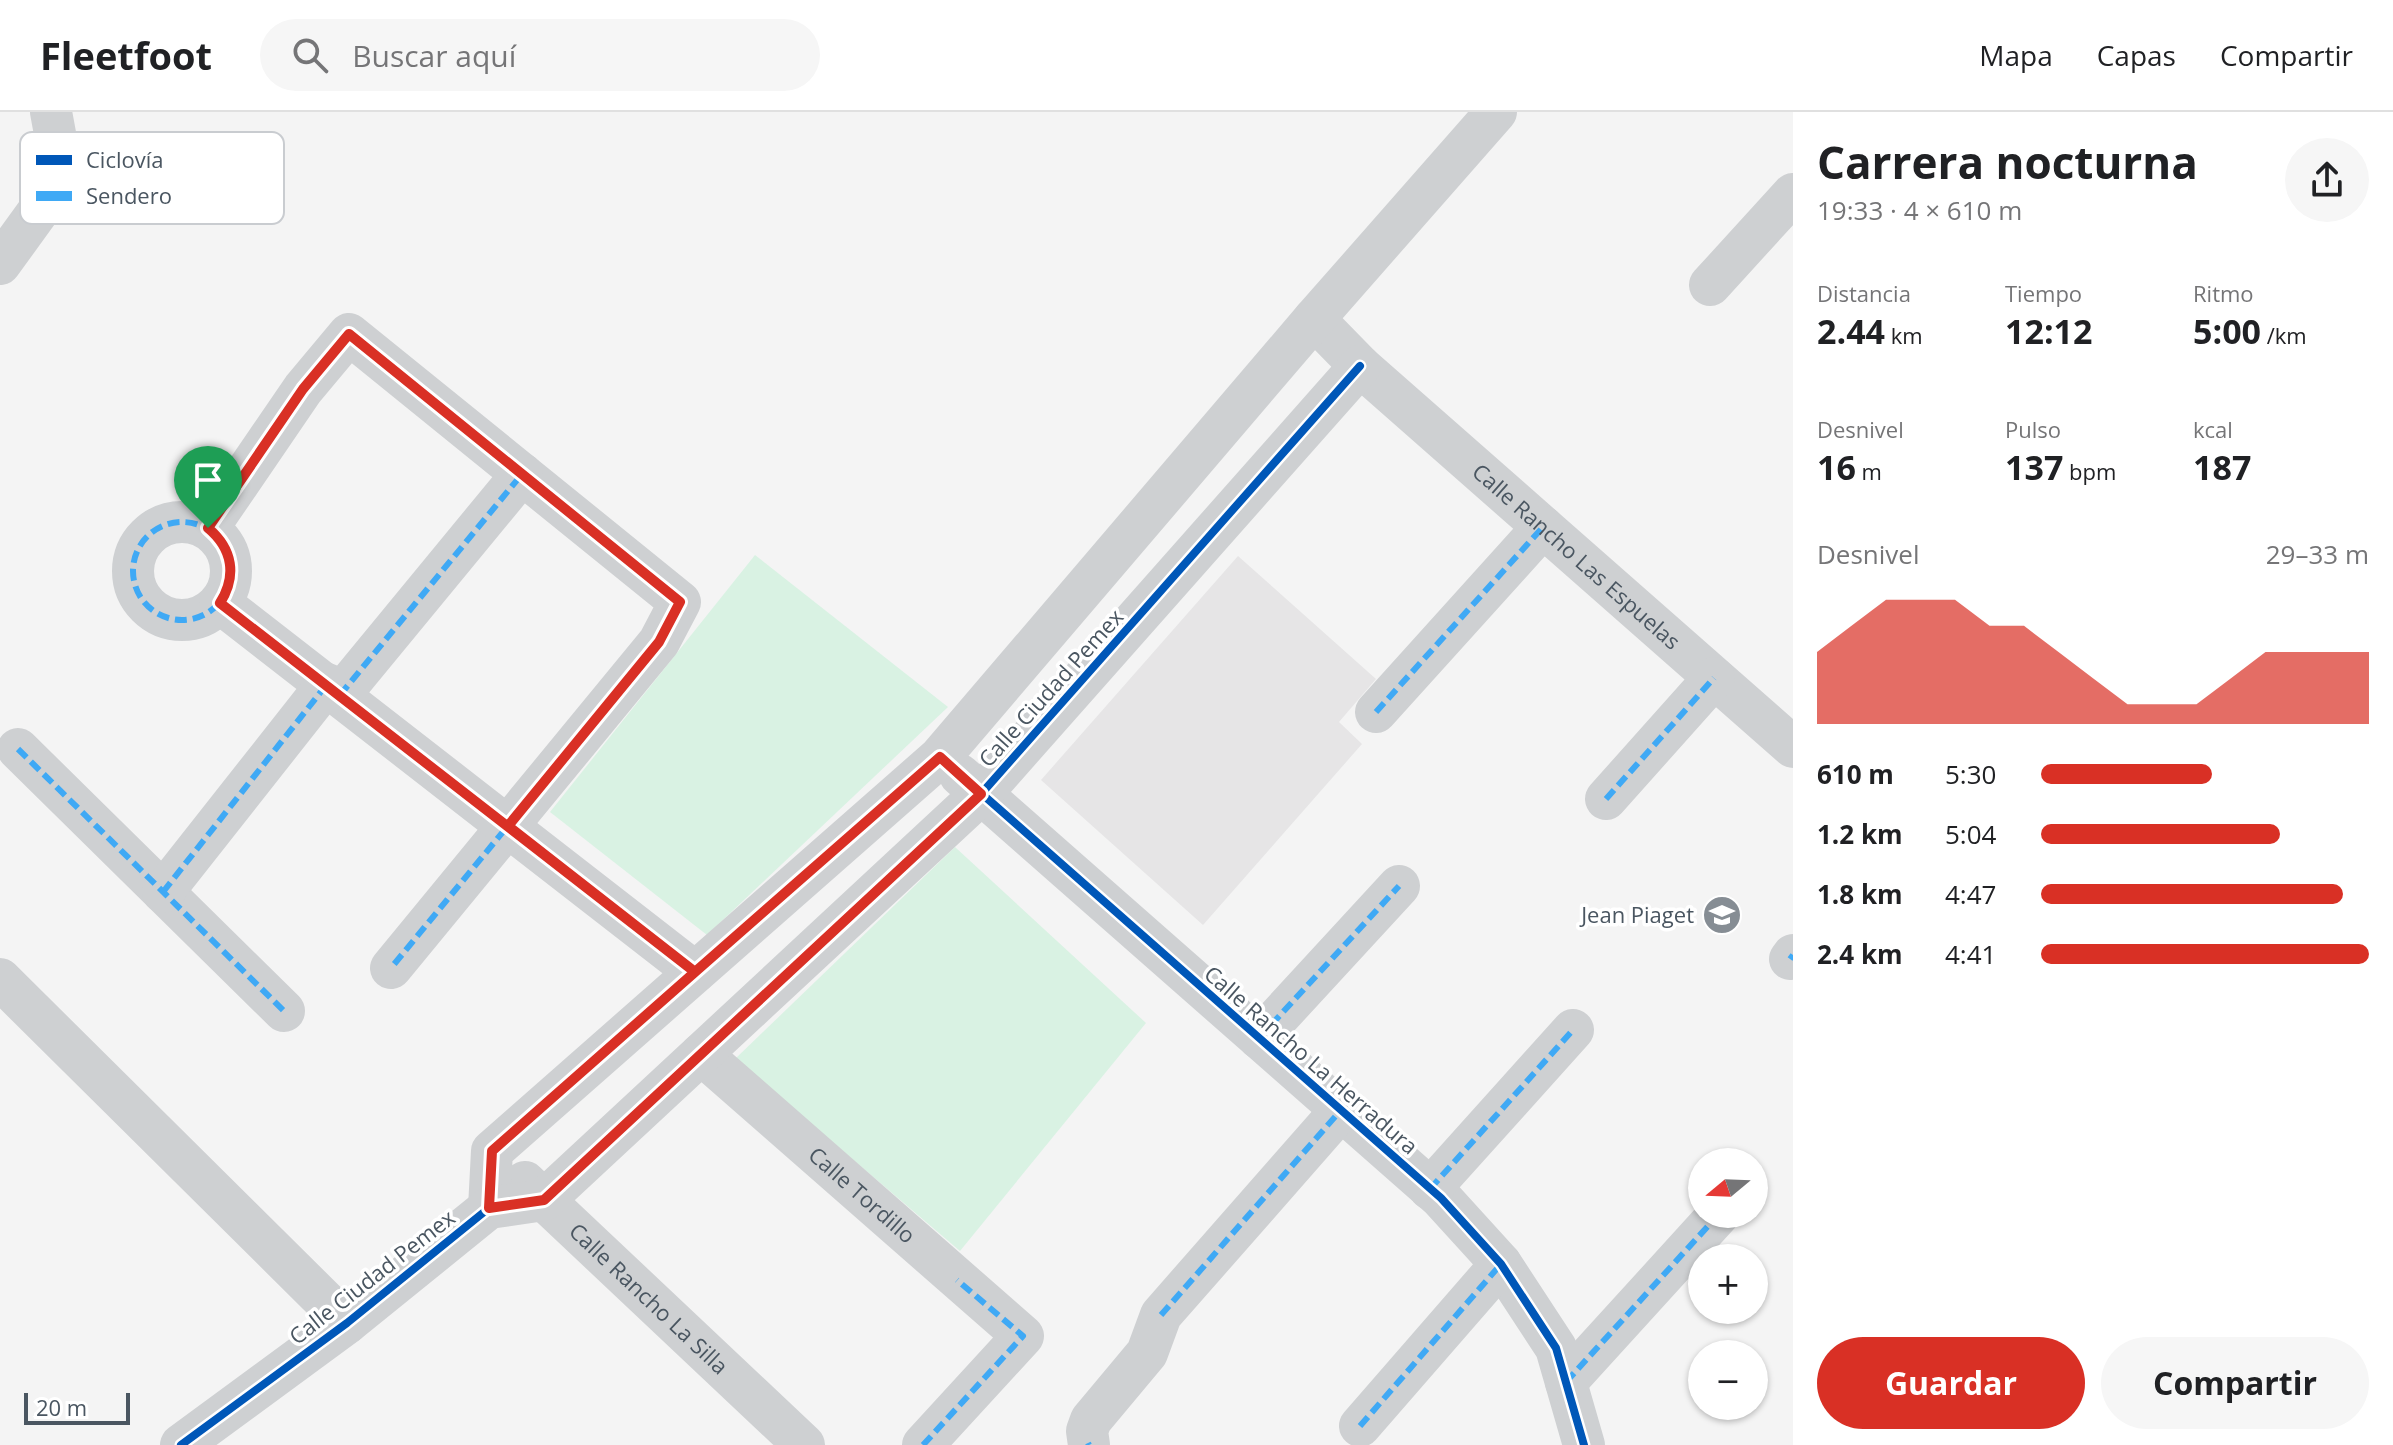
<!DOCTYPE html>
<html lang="es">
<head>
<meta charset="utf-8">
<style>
	:root { --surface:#fff; --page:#f6f6f6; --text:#202124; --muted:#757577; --line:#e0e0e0; --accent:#d93025 }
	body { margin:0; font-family:"Open Sans",sans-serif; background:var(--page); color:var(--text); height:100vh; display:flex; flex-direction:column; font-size:30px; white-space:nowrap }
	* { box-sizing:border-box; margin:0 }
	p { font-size:26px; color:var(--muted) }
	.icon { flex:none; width:44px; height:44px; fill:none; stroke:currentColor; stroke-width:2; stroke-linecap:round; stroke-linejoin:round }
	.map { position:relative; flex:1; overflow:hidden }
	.details { display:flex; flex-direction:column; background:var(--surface); width:600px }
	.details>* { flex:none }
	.needle { width:52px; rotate:251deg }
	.controls { position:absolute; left:1688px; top:1036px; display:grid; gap:16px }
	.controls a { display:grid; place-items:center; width:80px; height:80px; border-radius:50%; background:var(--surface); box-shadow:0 2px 6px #0004; font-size:40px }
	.scale { position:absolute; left:24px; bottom:20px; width:106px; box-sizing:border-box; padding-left:8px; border:4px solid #4a5661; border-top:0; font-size:22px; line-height:28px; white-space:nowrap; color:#4a5661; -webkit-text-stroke:6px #fff; paint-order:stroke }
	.pin { position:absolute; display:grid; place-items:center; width:68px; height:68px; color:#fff; margin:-82px -34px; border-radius:50% 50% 50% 0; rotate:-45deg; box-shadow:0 0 8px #0007 }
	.pin .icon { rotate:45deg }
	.round { display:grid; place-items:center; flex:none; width:84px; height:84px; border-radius:42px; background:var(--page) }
	.overview { display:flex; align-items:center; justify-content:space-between; height:136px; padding:0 24px }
	h1 { font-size:44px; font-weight:700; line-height:60px }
	.metrics { display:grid; grid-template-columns:repeat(3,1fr); gap:12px; height:136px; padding:8px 24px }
	.metrics div { display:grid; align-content:center }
	.metrics b { font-size:34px; font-weight:700 }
	.metrics small { font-size:22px; font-weight:400 }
	.metrics p { font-size:22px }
	.chart { height:224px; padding:16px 24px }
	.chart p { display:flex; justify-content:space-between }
	.chart svg { width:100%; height:144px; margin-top:8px; fill:var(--accent); opacity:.7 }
	.action { display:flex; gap:16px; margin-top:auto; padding:16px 24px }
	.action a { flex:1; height:92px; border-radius:48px; background:var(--accent); color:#fff; font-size:32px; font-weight:700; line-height:92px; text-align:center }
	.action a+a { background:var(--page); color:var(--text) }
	ul { padding:0 24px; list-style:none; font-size:26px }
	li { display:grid; grid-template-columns:128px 96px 1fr; align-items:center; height:60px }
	li i { height:20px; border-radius:10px; background:var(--accent) }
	header { display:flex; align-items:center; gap:48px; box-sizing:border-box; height:112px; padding:0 40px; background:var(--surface); border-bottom:2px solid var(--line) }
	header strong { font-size:38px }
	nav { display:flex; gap:44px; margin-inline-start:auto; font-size:28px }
	.search { width:560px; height:72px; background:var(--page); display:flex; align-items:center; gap:20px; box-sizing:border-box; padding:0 28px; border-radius:44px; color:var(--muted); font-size:30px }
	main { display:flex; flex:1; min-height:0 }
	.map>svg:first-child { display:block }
	.education { fill:#e6e5e6 }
	.green { fill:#d9f2e3 }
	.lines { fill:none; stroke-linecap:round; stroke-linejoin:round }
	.minor { stroke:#ced0d2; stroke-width:42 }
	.quiet { stroke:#3fa9f5; stroke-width:6; stroke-dasharray:12 6; stroke-linecap:butt }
	.cycleway-casing { stroke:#fff; stroke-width:13 }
	.cycleway { stroke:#0057b8; stroke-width:8 }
	.route-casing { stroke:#fff; stroke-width:16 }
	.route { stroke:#d93025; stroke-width:10 }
	.labels { text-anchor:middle; stroke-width:7; stroke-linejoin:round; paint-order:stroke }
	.street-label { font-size:22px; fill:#4a5661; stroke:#fff }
	.poi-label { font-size:22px; fill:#4a5661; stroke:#fff; text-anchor:end }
	.key { fill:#fff; stroke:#c9ccd0; stroke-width:2 }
	.key-label { font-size:22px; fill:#4a5661 }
</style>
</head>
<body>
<header>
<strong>Fleetfoot</strong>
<div class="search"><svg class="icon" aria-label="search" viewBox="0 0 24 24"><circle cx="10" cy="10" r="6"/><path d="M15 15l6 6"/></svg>Buscar aquí</div>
<nav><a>Mapa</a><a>Capas</a><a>Compartir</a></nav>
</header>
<main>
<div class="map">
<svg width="1793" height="1333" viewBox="0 0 1793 1333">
	<rect width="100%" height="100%" fill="#f4f4f4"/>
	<!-- education -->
	<path class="education" d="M 1238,444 L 1376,567 L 1339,610 L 1362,632 L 1203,813 L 1041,668 Z"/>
	<!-- green -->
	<g class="green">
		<path d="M 755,443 L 948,595 L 707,823 L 550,700 Z"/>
		<path d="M 955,735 L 1146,911 L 960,1139 L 735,947 Z"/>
	</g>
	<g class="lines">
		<!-- minor -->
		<g class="minor">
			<path d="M 0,152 L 63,65 L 51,0"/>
			<path d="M 1710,173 L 1793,82"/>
			<path id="s1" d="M 1314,207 L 1360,254 L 1793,635"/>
			<circle cx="182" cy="459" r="49"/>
			<path d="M 208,416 L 303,277 L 349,222 L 680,490 L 659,530 L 391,856"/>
			<path d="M 220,491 L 695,860"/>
			<path d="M 340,583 L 522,362"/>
			<path d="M 1376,600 L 1543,415"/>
			<path d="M 18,637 L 284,899"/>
			<path d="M 960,663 L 1441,1086 L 1501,1152 L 1556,1236 L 1584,1333"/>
			<path d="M 1606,687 L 1714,566"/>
			<path d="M 163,780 L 327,572"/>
			<path d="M 1790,847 L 1793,843"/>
			<path d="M 0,867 L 347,1211"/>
			<path d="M 1259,926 L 1399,774"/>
			<path id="s2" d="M 701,942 L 1023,1224 L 923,1333"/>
			<path id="s3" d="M 525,1070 L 804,1333"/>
			<path d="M 1430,1077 L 1573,918"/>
			<path d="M 489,1096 L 492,1039 L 940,645 L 1314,207 L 1496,0"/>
			<path d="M 1566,1270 L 1719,1102"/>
			<path d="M 1360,1314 L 1501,1152"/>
			<path d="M 181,1333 L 347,1211 L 489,1096 L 544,1088 L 981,682 L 1360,254"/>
			<path d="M 1089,1333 L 1087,1319 L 1091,1308 L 1147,1241 L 1161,1203 L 1341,998"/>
		</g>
		<!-- quiet -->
		<g class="quiet">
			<circle cx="182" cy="459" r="49"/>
			<path d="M 208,416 L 303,277 L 349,222 L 680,490 L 659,530 L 391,856"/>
			<path d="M 220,491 L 695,860"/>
			<path d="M 340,583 L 522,362"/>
			<path d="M 1376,600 L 1543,415"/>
			<path d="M 18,637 L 284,899"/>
			<path d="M 1606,687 L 1714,566"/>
			<path d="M 163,780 L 327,572"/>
			<path d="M 1790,847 L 1793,843"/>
			<path d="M 1259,926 L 1399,774"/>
			<path d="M 1430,1077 L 1573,918"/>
			<path d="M 1161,1203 L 1341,998"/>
			<path d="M 1566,1270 L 1719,1102"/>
			<path d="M 1360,1314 L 1501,1152"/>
			<path d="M 1088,1331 L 1089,1333"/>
			<path d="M 923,1333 L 1023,1224 L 957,1168"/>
		</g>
		<defs>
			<g id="cycleway">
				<path d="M 940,645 L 1441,1086 L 1501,1152 L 1556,1236 L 1584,1333"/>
				<path d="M 181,1333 L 347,1211 L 489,1096 L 544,1088 L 981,682 L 1360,254"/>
			</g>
		</defs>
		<!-- cycleway casing -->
		<use href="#cycleway" class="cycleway-casing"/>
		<!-- cycleway -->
		<use href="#cycleway" class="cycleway"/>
	</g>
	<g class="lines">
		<defs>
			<path id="route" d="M 208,416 C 233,437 237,464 220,491 L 695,860 L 492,1039 L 489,1096 L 544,1088 L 981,682 L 940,645 L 695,860 L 508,714 L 659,530 L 680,490 L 349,222 L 303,277 L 208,416"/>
		</defs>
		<!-- route casing -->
		<use href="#route" class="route-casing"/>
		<!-- route -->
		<use href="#route" class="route"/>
	</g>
	<!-- icons -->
	<defs>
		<symbol id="school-disc" viewBox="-11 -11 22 22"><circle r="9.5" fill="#868d94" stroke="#fff"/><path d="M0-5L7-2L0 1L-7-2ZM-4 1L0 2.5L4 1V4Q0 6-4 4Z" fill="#fff"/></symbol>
	</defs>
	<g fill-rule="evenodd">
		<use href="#school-disc" x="1700" y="781" width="44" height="44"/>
	</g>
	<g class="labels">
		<!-- street labels -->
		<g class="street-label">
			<text dy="8" stroke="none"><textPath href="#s1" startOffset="354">Calle Rancho Las Espuelas</textPath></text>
			<text transform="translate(1051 576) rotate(-48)" y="8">Calle Ciudad Pemex</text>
			<text transform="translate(1311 948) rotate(41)" y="8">Calle Rancho La Herradura</text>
			<text dy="8" stroke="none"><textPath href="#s2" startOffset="214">Calle Tordillo</textPath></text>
			<text transform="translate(372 1165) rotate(-38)" y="8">Calle Ciudad Pemex</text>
			<text dy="8" stroke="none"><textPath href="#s3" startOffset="170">Calle Rancho La Silla</textPath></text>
		</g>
		<!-- poi labels -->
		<g class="poi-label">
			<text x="1694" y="811">Jean Piaget</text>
		</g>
	</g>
	<!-- legend -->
	<rect x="20" y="20" width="264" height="92" rx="12" class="key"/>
	<rect x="36" y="43" width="36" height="10" fill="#0057b8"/>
	<rect x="36" y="79" width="36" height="10" fill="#3fa9f5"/>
	<g class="key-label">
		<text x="86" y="56">Ciclovía</text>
		<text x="86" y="92">Sendero</text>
	</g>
</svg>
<div class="controls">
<a><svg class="needle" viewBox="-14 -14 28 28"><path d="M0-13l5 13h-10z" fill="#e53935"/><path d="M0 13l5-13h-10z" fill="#757577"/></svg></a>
<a>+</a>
<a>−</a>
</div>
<div class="scale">20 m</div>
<div class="pin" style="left:208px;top:416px;background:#1e9e55"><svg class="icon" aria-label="arrive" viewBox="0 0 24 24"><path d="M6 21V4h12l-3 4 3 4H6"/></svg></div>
</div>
<section class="details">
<div class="overview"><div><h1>Carrera nocturna</h1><p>19:33 · 4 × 610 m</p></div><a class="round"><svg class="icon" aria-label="share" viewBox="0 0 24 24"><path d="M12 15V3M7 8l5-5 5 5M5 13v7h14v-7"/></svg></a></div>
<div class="metrics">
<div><p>Distancia</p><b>2.44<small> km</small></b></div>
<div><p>Tiempo</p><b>12:12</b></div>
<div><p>Ritmo</p><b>5:00<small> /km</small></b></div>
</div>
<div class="metrics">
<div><p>Desnivel</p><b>16<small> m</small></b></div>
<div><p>Pulso</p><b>137<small> bpm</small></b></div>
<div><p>kcal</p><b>187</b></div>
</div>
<div class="chart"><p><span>Desnivel</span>29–33 m</p>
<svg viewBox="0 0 160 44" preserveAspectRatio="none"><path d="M0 44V22L10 14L20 6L30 6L40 6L50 14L60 14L70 22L80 30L90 38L100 38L110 38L120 30L130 22L140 22L150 22L160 22V44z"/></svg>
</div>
<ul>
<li><b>610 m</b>5:30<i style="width:52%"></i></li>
<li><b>1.2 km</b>5:04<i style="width:73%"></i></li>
<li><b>1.8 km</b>4:47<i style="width:92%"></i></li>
<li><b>2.4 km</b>4:41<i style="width:100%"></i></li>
</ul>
<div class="action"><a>Guardar</a><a>Compartir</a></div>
</section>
</main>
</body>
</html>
